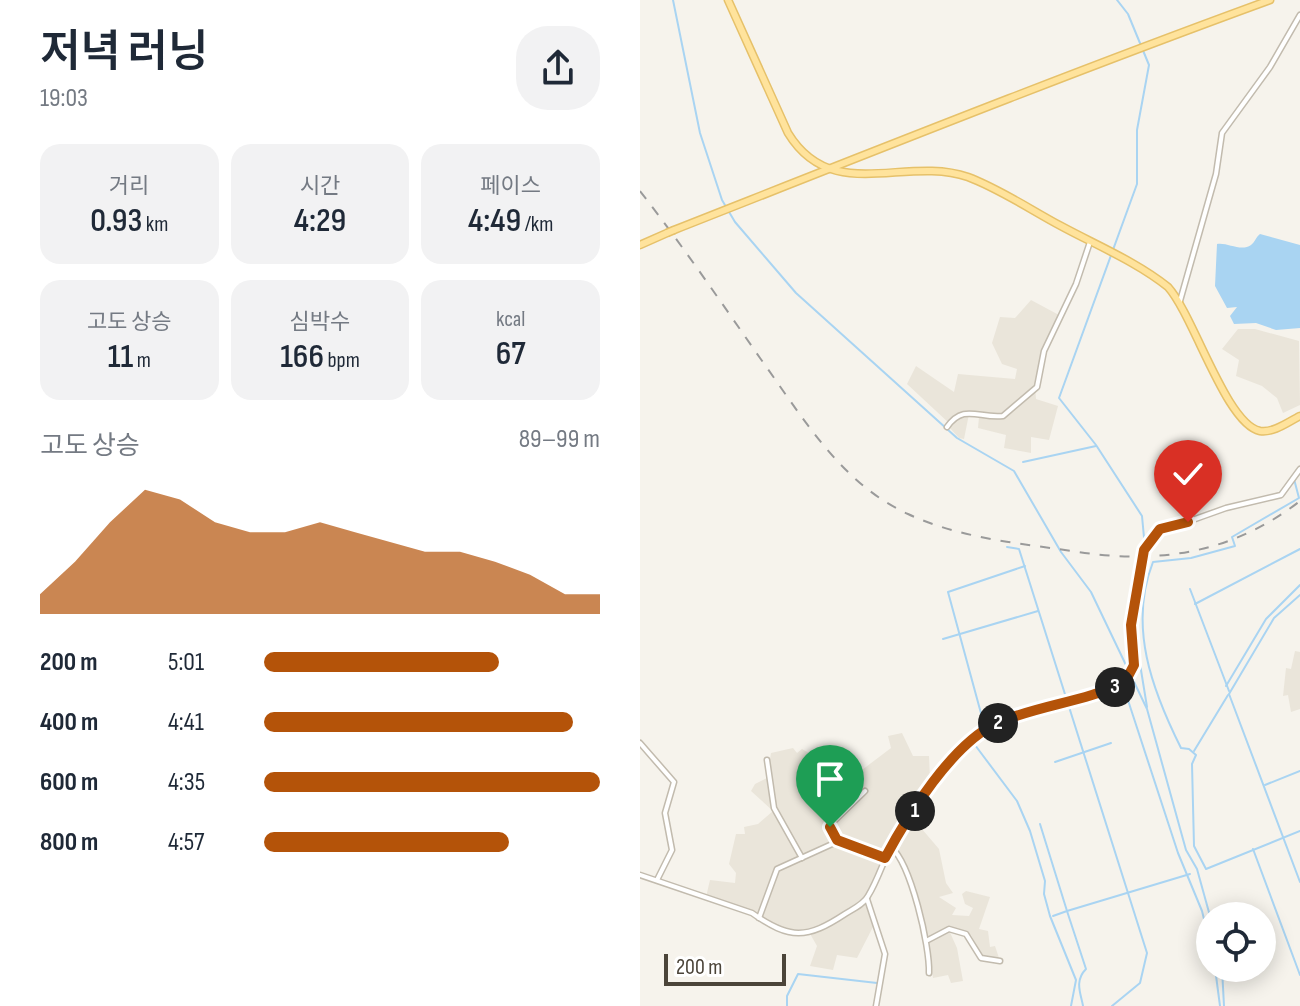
<!DOCTYPE html>
<html lang="ko">
<head>
<meta charset="utf-8">
<style>
	:root { --surface:#fff; --page:#f2f2f3; --text:#1f2937; --muted:#747a83; --accent:#b45309 }
	body { margin:0; font-family:"Sofia Sans Condensed","Noto Sans KR",sans-serif; background:var(--page); color:var(--text); height:100vh; display:flex; flex-direction:column; font-size:30px; white-space:nowrap }
	* { box-sizing:border-box; margin:0 }
	p { font-size:26px; color:var(--muted) }
	.icon { flex:none; width:44px; height:44px; fill:none; stroke:currentColor; stroke-width:2; stroke-linecap:round; stroke-linejoin:round }
	.map { position:relative; flex:1; overflow:hidden }
	.panel { display:flex; flex-direction:column; background:var(--surface); width:640px }
	.panel>* { flex:none }
	.buttons { position:absolute; left:556px; top:902px; display:grid; gap:16px }
	.buttons a { display:grid; place-items:center; width:80px; height:80px; border-radius:50%; background:var(--surface); box-shadow:0 4px 20px #0003; font-size:40px }
	.scale { position:absolute; left:24px; bottom:20px; width:122px; box-sizing:border-box; padding-left:8px; border:4px solid #4b4439; border-top:0; font-size:22px; line-height:28px; white-space:nowrap; color:#4b4439; -webkit-text-stroke:6px #fff; paint-order:stroke }
	.pin { position:absolute; display:grid; place-items:center; width:68px; height:68px; color:#fff; margin:-82px -34px; border-radius:50% 50% 50% 0; rotate:-45deg; box-shadow:0 0 8px #0007 }
	.pin .icon { rotate:45deg }
	.km { position:absolute; width:40px; height:40px; margin:-20px; border-radius:50%; background:#222; color:#fff; font-size:22px; line-height:40px; text-align:center }
	.round { display:grid; place-items:center; flex:none; width:84px; height:84px; border-radius:32px; background:var(--page) }
	.headline { display:flex; align-items:center; justify-content:space-between; height:136px; padding:0 40px }
	h1 { font-size:44px; font-weight:600; line-height:60px }
	.metrics { display:grid; grid-template-columns:repeat(3,1fr); gap:12px; height:136px; padding:8px 40px }
	.metrics div { display:grid; align-content:center; border-radius:20px; background:var(--page); text-align:center }
	.metrics b { font-size:34px; font-weight:600 }
	.metrics small { font-size:22px; font-weight:400 }
	.metrics p { font-size:22px }
	.chart { height:224px; padding:16px 40px }
	.chart p { display:flex; justify-content:space-between }
	.chart svg { width:100%; height:144px; margin-top:8px; fill:var(--accent); opacity:.7 }
	ul { padding:0 40px; list-style:none; font-size:26px }
	li { display:grid; grid-template-columns:128px 96px 1fr; align-items:center; height:60px }
	li i { height:20px; border-radius:10px; background:var(--accent) }
	main { display:flex; flex:1; min-height:0 }
	.map>svg:first-child { display:block }
	.residential { fill:#eae5da }
	.water { fill:#a9d4f2 }
	.lines { fill:none; stroke-linecap:round; stroke-linejoin:round }
	.stream { stroke:#a9d4f2; stroke-width:2 }
	.minor-casing { stroke:#c2bbae; stroke-width:7 }
	.major-casing { stroke:#e6c16a; stroke-width:9 }
	.minor { stroke:#fff; stroke-width:4 }
	.major { stroke:#ffe39c; stroke-width:6 }
	.rail { stroke:#9a9a9a; stroke-width:2; stroke-dasharray:10 10; stroke-linecap:butt }
	.major-bridge-casing { stroke:#e6c16a; stroke-width:9; stroke-linecap:butt }
	.major-bridge { stroke:#ffe39c; stroke-width:6 }
	.route-casing { stroke:#fff; stroke-width:16 }
	.route { stroke:#b45309; stroke-width:10 }
</style>
</head>
<body>
<main>
<section class="panel">
<div class="headline"><div><h1>저녁 러닝</h1><p>19:03</p></div><a class="round"><svg class="icon" aria-label="share" viewBox="0 0 24 24"><path d="M12 15V3M7 8l5-5 5 5M5 13v7h14v-7"/></svg></a></div>
<div class="metrics">
<div><p>거리</p><b>0.93<small> km</small></b></div>
<div><p>시간</p><b>4:29</b></div>
<div><p>페이스</p><b>4:49<small> /km</small></b></div>
</div>
<div class="metrics">
<div><p>고도 상승</p><b>11<small> m</small></b></div>
<div><p>심박수</p><b>166<small> bpm</small></b></div>
<div><p>kcal</p><b>67</b></div>
</div>
<div class="chart"><p><span>고도 상승</span>89–99 m</p>
<svg viewBox="0 0 160 44" preserveAspectRatio="none"><path d="M0 44V38L10 28L20 16L30 6L40 9L50 16L60 19L70 19L80 16L90 19L100 22L110 25L120 25L130 28L140 32L150 38L160 38V44z"/></svg>
</div>
<ul>
<li><b>200 m</b>5:01<i style="width:70%"></i></li>
<li><b>400 m</b>4:41<i style="width:92%"></i></li>
<li><b>600 m</b>4:35<i style="width:100%"></i></li>
<li><b>800 m</b>4:57<i style="width:73%"></i></li>
</ul>
</section>
<div class="map">
<svg width="660" height="1006" viewBox="0 0 660 1006">
	<rect width="100%" height="100%" fill="#f6f3ec"/>
	<!-- residential -->
	<g class="residential">
		<path d="M 391,300 L 419,315 L 402,351 L 395,386 L 396,399 L 418,406 L 409,440 L 391,437 L 391,453 L 364,448 L 366,435 L 338,428 L 339,417 L 329,414 L 324,439 L 319,438 L 309,427 L 310,424 L 267,384 L 276,366 L 314,392 L 318,374 L 375,379 L 377,369 L 362,364 L 352,343 L 360,317 L 375,318 Z"/>
		<path d="M 598,329 L 615,329 L 659,341 L 660,405 L 643,413 L 637,398 L 622,386 L 596,376 L 599,360 L 582,349 Z"/>
		<path d="M 655,651 L 660,652 L 660,709 L 651,712 L 648,695 L 643,696 L 646,668 L 651,669 Z"/>
		<path d="M 262,733 L 273,756 L 289,756 L 290,778 L 270,815 L 299,849 L 306,883 L 313,893 L 299,897 L 316,908 L 312,915 L 329,916 L 333,908 L 325,904 L 322,894 L 326,891 L 350,897 L 339,929 L 348,931 L 350,947 L 355,946 L 360,961 L 344,959 L 331,935 L 308,928 L 317,948 L 323,981 L 311,983 L 308,975 L 293,978 L 286,931 L 264,865 L 254,846 L 249,846 L 224,898 L 234,925 L 217,958 L 197,955 L 193,970 L 170,966 L 177,946 L 169,932 L 161,934 L 136,925 L 115,912 L 66,897 L 70,880 L 95,883 L 96,873 L 89,864 L 96,834 L 105,834 L 104,827 L 118,824 L 133,811 L 111,791 L 115,784 L 127,778 L 131,753 L 153,748 L 157,753 L 162,749 L 174,756 L 170,760 L 179,769 L 197,766 L 210,779 L 251,748 L 248,736 Z"/>
	</g>
	<!-- water -->
	<path class="water" d="M 620,234 L 660,245 L 660,328 L 636,330 L 616,323 L 594,324 L 590,316 L 597,307 L 587,308 L 575,286 L 577,244 C 587,242 601,252 611,245 C 615,242 616,237 620,234 Z"/>
	<g class="lines">
		<!-- stream -->
		<g class="stream">
			<path d="M 33,0 L 60,133 L 82,200 L 95,222 L 156,293 L 317,438 L 374,471 L 421,552 L 451,592 L 507,709 L 546,850 L 557,869 L 570,916"/>
			<path d="M 477,0 L 488,14 L 509,65 L 497,130 L 497,184 L 419,398 L 456,445 L 502,516 L 506,559 L 494,627 L 507,707"/>
			<path d="M 383,462 L 456,446"/>
			<path d="M 654,479 L 659,498 L 592,537 L 595,546 L 551,558 L 513,562 C 488,626 512,690 541,748 L 549,749 L 556,755 L 552,764 L 554,846 L 566,869 L 660,831"/>
			<path d="M 367,547 L 379,549 L 507,953 L 500,983 L 472,1006"/>
			<path d="M 550,589 L 589,691"/>
			<path d="M 660,595 L 634,618 L 589,694 L 660,882"/>
			<path d="M 555,604 L 660,549"/>
			<path d="M 303,639 L 398,611"/>
			<path d="M 586,686 L 626,619 L 660,585"/>
			<path d="M 484,688 L 538,853 L 562,911 L 570,943"/>
			<path d="M 456,695 L 486,687"/>
			<path d="M 400,707 L 424,700"/>
			<path d="M 368,722 L 419,706"/>
			<path d="M 345,728 L 308,592 L 385,566"/>
			<path d="M 351,730 L 335,745 L 377,801 L 390,831 L 405,881 L 404,894 L 410,916 L 436,980 L 431,1006"/>
			<path d="M 340,731 L 361,718 L 375,715"/>
			<path d="M 554,751 L 588,695"/>
			<path d="M 415,762 L 471,743"/>
			<path d="M 625,785 L 660,771"/>
			<path d="M 400,824 L 427,911 L 413,916"/>
			<path d="M 613,849 L 660,975"/>
			<path d="M 575,968 L 580,1006"/>
			<path d="M 582,968 L 584,1006"/>
			<path d="M 147,1006 L 147,996 L 158,974 L 237,983"/>
			<path d="M 443,1006 C 441,994 434,981 446,969 L 427,911 L 550,874"/>
		</g>
		<defs>
			<g id="minor">
				<path d="M 540,301 L 576,174 L 582,133 L 630,67 L 660,15"/>
				<path d="M 307,427 C 324,403 339,419 363,416 L 397,387 L 404,351 L 436,284 L 450,242"/>
				<path d="M 0,743 L 34,782 L 25,813 L 32,850 L 17,880"/>
				<path d="M 127,760 L 134,808 L 162,858"/>
				<path d="M 197,840 L 191,824 L 225,791"/>
				<path d="M 251,847 C 271,864 290,946 289,973"/>
				<path d="M 0,875 L 112,913 C 150,940 167,939 205,914 C 213,909 224,904 228,896 C 239,878 244,858 254,841 C 275,807 301,765 332,740 C 376,705 436,706 485,682 L 494,665 L 491,625 L 502,554 L 516,533 L 586,508 L 641,495 L 660,469"/>
				<path d="M 227,899 L 245,954 L 236,1006"/>
				<path d="M 119,918 L 137,869 L 201,840 L 244,858"/>
				<path d="M 288,940 L 309,929 L 326,934 L 341,958 L 360,961"/>
			</g>
			<g id="major">
				<path d="M 88,0 L 148,133 C 192,205 265,155 328,177 C 360,189 391,210 421,226 C 456,245 497,262 528,287 C 554,316 586,424 620,431 C 634,433 648,422 660,416"/>
				<path d="M 34,230 C 232,152 430,73 630,0"/>
				<path d="M 0,245 L 27,233"/>
			</g>
		</defs>
		<!-- minor casing -->
		<use href="#minor" class="minor-casing"/>
		<!-- major casing -->
		<use href="#major" class="major-casing"/>
		<!-- minor -->
		<use href="#minor" class="minor"/>
		<!-- major -->
		<use href="#major" class="major"/>
		<!-- rail -->
		<path class="rail" d="M 0,191 C 42,245 81,302 120,358 C 162,416 200,483 268,514 C 319,538 377,543 432,551 C 516,565 592,554 660,501"/>
		<defs>
			<path id="major-bridge" d="M 27,233 L 34,230"/>
		</defs>
		<!-- major-bridge casing -->
		<use href="#major-bridge" class="major-bridge-casing"/>
		<!-- major-bridge -->
		<use href="#major-bridge" class="major-bridge"/>
	</g>
	<g class="lines">
		<defs>
			<path id="route" d="M 190,827 L 197,840 L 245,858 C 268,815 312,744 357,723 C 398,705 445,702 485,682 L 494,665 L 491,625 L 504,550 L 520,529 L 548,522"/>
		</defs>
		<!-- route casing -->
		<use href="#route" class="route-casing"/>
		<!-- route -->
		<use href="#route" class="route"/>
	</g>
</svg>
<div class="buttons">
<a><svg class="icon" aria-label="locate" viewBox="0 0 24 24"><circle cx="12" cy="12" r="6"/><path d="M12 2v4M12 18v4M2 12h4M18 12h4"/></svg></a>
</div>
<div class="scale">200 m</div>
<div class="pin" style="left:190px;top:827px;background:#1e9e55"><svg class="icon" aria-label="arrive" viewBox="0 0 24 24"><path d="M6 21V4h12l-3 4 3 4H6"/></svg></div>
<div class="pin" style="left:548px;top:522px;background:#d93025"><svg class="icon" aria-label="check" viewBox="0 0 24 24"><path d="M5 12l5 5 9-10"/></svg></div>
<b class="km" style="left:275px;top:811px">1</b>
<b class="km" style="left:358px;top:723px">2</b>
<b class="km" style="left:475px;top:687px">3</b>
</div>
</main>
</body>
</html>
